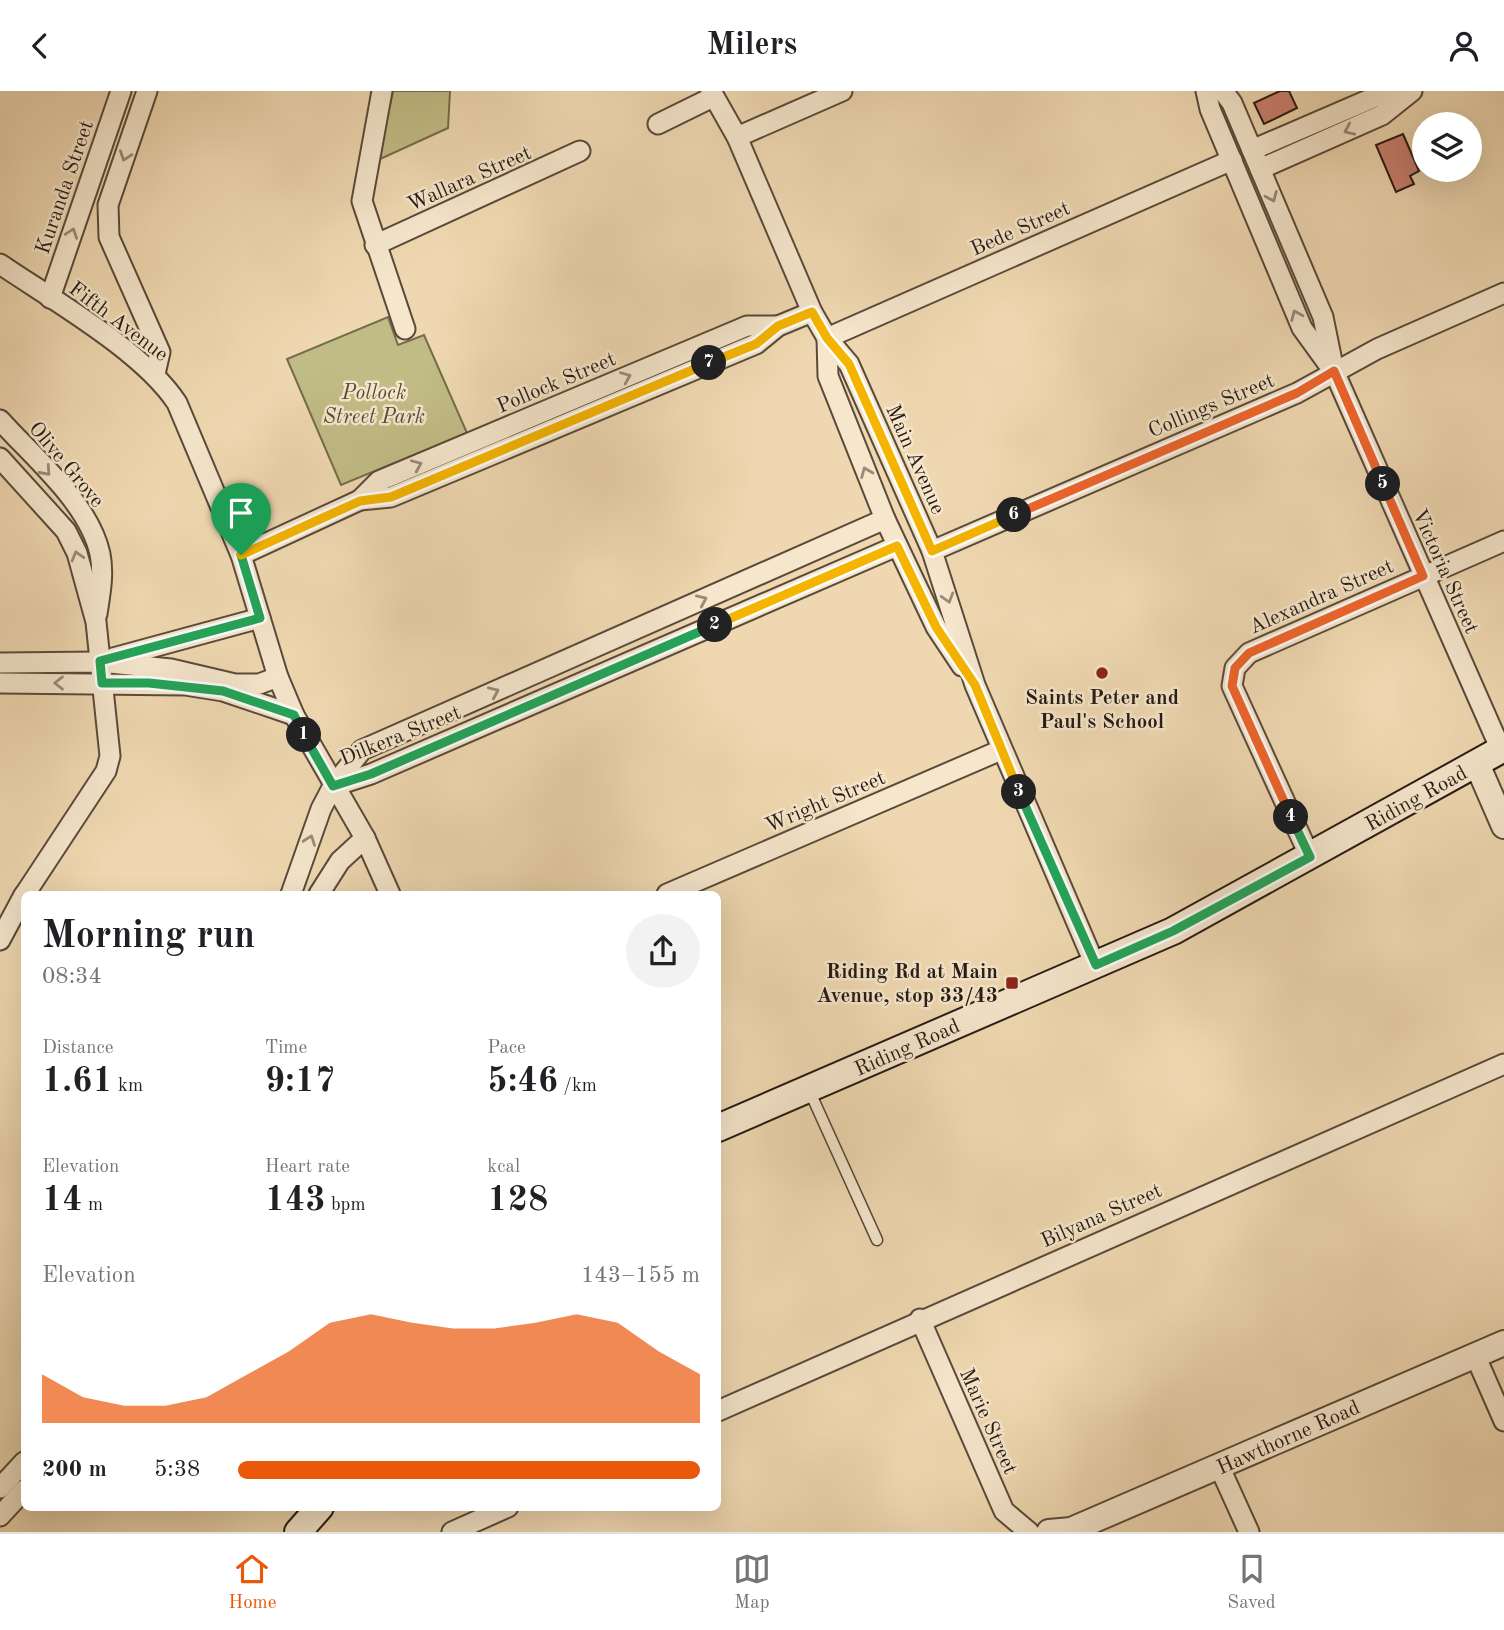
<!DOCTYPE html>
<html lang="en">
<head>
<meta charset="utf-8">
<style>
	:root { --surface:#fff; --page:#f2f2f2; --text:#202124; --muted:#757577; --line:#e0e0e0; --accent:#ea580c }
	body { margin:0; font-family:"Old Standard TT",serif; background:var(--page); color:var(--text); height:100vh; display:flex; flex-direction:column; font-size:26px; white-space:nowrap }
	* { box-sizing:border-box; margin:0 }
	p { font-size:23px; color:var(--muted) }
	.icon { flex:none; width:38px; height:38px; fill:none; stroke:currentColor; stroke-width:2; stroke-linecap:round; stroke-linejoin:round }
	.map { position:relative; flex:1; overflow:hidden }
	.side { position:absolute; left:21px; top:800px; width:700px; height:620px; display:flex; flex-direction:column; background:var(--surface); border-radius:10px; box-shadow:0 7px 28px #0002 }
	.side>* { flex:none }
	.buttons { position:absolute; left:1412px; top:21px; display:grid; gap:14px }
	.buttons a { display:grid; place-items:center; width:70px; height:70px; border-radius:50%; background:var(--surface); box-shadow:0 7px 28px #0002; font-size:35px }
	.pin { position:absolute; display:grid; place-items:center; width:60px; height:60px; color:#fff; margin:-72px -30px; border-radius:50% 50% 50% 0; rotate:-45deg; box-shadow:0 0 7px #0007 }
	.pin .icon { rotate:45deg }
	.km { position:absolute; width:35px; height:35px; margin:-18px; border-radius:50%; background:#222; color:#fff; font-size:19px; line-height:35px; text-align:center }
	.round { display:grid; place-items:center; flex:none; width:74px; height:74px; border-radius:37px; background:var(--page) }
	.head { display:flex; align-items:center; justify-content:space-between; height:119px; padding:0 21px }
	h1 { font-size:38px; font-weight:700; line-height:52px }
	.stats { display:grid; grid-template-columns:repeat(3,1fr); gap:10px; height:119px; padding:7px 21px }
	.stats div { display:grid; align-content:center }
	.stats b { font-size:35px; font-weight:700 }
	.stats small { font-size:19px; font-weight:400 }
	.stats p { font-size:19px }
	.chart { height:196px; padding:14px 21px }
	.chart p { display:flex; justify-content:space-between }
	.chart svg { width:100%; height:126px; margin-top:7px; fill:var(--accent); opacity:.7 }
	ul { padding:0 21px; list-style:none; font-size:23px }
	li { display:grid; grid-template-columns:112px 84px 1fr; align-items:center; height:52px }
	li i { height:18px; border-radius:9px; background:var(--accent) }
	header { display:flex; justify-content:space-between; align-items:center; height:91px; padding:0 21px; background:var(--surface); font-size:32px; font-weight:700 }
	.menu { display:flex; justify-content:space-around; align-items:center; height:98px; border-top:2px solid var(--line); background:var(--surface); font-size:19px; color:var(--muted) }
	.menu a { display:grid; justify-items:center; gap:4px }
	.menu .active { color:var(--accent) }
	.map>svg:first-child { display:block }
	.green { fill:#c1bc86; stroke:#746c4c; stroke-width:2 }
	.building { fill:#cb8071; stroke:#271b13; stroke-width:2 }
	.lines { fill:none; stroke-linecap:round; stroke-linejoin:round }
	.service-casing { stroke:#594a3a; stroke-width:13 }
	.minor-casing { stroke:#594a3a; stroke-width:23 }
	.tertiary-casing { stroke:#594a3a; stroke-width:28 }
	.secondary-casing { stroke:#271b13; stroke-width:30 }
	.service { stroke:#f5e6cc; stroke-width:10 }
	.minor { stroke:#f5e6cc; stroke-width:19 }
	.tertiary { stroke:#f5e6cc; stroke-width:24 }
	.secondary { stroke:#f5e6cc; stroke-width:26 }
	.oneway { stroke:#988b79 }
	.split-1-casing { stroke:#fff; stroke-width:14 }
	.split-2-casing { stroke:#fff; stroke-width:14 }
	.split-3-casing { stroke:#fff; stroke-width:14 }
	.split-4-casing { stroke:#fff; stroke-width:14 }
	.split-5-casing { stroke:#fff; stroke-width:14 }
	.split-6-casing { stroke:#fff; stroke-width:14 }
	.split-7-casing { stroke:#fff; stroke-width:14 }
	.split-8-casing { stroke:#fff; stroke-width:14 }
	.split-1 { stroke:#22a559; stroke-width:9 }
	.split-2 { stroke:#22a559; stroke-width:9 }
	.split-3 { stroke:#f5b400; stroke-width:9 }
	.split-4 { stroke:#22a559; stroke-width:9 }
	.split-5 { stroke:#f0652b; stroke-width:9 }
	.split-6 { stroke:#f0652b; stroke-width:9 }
	.split-7 { stroke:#f5b400; stroke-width:9 }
	.split-8 { stroke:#f5b400; stroke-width:9 }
	.poi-dot { fill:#8f2418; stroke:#f5e6cc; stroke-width:2.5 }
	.labels { text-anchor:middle; stroke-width:5; stroke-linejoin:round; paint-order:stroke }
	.street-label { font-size:21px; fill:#271b13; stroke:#f5e6cc }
	.park-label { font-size:21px; font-style:italic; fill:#554b36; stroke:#f5e6cc }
	.poi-label { font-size:21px; font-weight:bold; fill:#271b13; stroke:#f5e6cc }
</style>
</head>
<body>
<header><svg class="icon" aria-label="back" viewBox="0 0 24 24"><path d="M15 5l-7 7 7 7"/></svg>Milers<svg class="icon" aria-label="person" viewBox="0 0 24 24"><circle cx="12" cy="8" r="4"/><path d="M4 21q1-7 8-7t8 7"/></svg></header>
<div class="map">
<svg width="1504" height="1441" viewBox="0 0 1504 1441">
	<rect width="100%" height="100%" fill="#efd8b1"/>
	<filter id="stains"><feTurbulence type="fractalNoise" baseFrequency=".00286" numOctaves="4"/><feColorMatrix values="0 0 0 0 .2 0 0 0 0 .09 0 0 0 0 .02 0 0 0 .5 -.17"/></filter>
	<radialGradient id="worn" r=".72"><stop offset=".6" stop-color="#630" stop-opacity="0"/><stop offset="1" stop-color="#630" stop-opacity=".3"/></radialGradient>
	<!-- green -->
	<g class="green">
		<path d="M 393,0 L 450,0 L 448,37 L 378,69 Z"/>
		<path d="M 388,226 L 398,254 L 424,244 L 467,342 L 341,394 L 287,268 Z"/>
	</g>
	<!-- building -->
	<g class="building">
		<path d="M 1280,0 L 1289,0 L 1297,17 L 1264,33 L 1254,12 Z"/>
		<path d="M 1403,43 L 1419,80 L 1410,85 L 1414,93 L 1396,101 L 1376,54 Z"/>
	</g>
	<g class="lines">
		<defs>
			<path id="service" d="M 809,999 L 877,1149"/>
			<g id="minor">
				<path d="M 147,0 L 108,114 L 109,146 L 160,261 L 155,283"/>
				<path d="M 382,0 L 362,110 L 405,238"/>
				<path d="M 711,0 L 737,46 L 812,221 L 827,247 L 849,273 L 932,460 L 975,594 L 1095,874"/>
				<path d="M 1206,0 L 1210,18 L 1302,237 L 1331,277"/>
				<path d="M 1223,0 L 1232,12 L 1323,226 L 1334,280 L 1501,659"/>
				<path d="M 658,33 L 713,6"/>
				<path d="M 737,46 L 842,0"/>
				<path d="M 1252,59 L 1375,6 L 1406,3"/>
				<path d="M 1260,78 L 1382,24 L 1412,0"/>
				<path d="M 375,154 L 580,60"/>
				<path d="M 0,173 C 53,209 143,260 177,312 L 241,464 L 278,586 L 294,624 L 365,747 L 390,803"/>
				<path d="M 50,207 L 121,0"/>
				<path d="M 827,247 L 1232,69"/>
				<path d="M 827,247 L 828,285 L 885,428 L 936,536 L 962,575"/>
				<path d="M 0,329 C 34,367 89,412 100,463 C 104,483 100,503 97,523"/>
				<path d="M 0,367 L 66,440 L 77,462 L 96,531 L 110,665 L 106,680 L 25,803"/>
				<path d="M 360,409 L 379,390 L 747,235 L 778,235"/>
				<path d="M 932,460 L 1297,302 L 1377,258 L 1504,202"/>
				<path d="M 241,464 L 360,409 L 391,406 L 756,253 L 778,235 L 812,221"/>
				<path d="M 113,567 L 260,527"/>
				<path d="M 0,572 L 100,571 L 171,578 L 235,593 L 259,593 L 278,586"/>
				<path d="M 0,592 L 185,594 L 223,600 L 294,624"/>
				<path d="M 334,695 L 371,683 L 897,455"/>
				<path d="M 1310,766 L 1232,595 L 1235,577 L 1249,562 L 1504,450"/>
				<path d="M 291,803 L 321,718 L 333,695 L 362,659 L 885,428"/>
				<path d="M 319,803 L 340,770 L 365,747"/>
				<path d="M 667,803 L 1001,659"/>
				<path d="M 0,849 L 24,804"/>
				<path d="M 920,1228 L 1004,1420 L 1029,1441"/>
				<path d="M 1475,1264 L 1504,1330"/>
				<path d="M 718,1320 L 1504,973"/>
				<path d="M 1220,1377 L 1249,1441"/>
				<path d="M 0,1397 L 24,1371"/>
				<path d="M 0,1425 L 24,1399"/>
				<path d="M 452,1441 L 508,1416"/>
			</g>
			<g id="tertiary">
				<path d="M 1477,673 L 1504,735"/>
				<path d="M 1049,1441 L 1071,1439 L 1504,1252"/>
			</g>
			<g id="secondary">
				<path d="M 718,1037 L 1173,840 L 1504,657"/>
				<path d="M 298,1441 L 320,1416"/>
			</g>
		</defs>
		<!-- service casing -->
		<use href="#service" class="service-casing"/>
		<!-- minor casing -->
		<use href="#minor" class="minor-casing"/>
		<!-- tertiary casing -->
		<use href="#tertiary" class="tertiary-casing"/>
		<!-- secondary casing -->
		<use href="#secondary" class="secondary-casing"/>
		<!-- service -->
		<use href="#service" class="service"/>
		<!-- minor -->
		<use href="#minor" class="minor"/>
		<!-- tertiary -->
		<use href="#tertiary" class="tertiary"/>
		<!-- secondary -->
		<use href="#secondary" class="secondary"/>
	</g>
	<!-- one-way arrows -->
	<defs><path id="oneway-chevron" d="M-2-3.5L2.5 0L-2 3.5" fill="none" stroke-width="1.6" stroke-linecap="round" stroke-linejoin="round" transform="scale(1.75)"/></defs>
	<g class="oneway">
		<use href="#oneway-chevron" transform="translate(1349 39) rotate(156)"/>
		<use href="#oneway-chevron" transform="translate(125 65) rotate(109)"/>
		<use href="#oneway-chevron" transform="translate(1272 106) rotate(67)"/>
		<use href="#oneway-chevron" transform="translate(72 142) rotate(-71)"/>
		<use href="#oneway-chevron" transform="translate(1296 224) rotate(-113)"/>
		<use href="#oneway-chevron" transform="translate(626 286) rotate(-23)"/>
		<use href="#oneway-chevron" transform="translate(417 374) rotate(-23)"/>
		<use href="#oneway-chevron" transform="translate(46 380) rotate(48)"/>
		<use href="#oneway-chevron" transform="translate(866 381) rotate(-112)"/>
		<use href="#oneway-chevron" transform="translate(77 465) rotate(-106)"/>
		<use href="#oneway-chevron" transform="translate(948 507) rotate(73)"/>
		<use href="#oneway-chevron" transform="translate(702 509) rotate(-24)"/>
		<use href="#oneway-chevron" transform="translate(59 592) rotate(-180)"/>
		<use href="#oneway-chevron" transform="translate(494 601) rotate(-24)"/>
		<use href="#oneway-chevron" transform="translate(310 749) rotate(-70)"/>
	</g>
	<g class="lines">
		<defs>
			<path id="split-1" d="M 241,464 L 260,527 L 100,570 L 102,592 L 149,592 L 223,600 L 294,624 L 304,644"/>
			<path id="split-2" d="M 304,644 L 333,695 L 371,683 L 715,534"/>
			<path id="split-3" d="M 715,534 L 897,455 L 936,536 L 975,594 L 1019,701"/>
			<path id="split-4" d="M 1019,701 L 1096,874 L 1173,840 L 1310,766 L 1291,726"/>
			<path id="split-5" d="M 1291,726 L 1232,595 L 1235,577 L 1249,562 L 1423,485 L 1383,393"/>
			<path id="split-6" d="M 1014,424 L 1297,302 L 1334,280 L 1383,393"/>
			<path id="split-7" d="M 709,272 L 756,253 L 778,235 L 812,221 L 827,247 L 849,273 L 932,460 L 1014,424"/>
			<path id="split-8" d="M 241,464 L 360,410 L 391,406 L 709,272"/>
		</defs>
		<!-- split-1 casing -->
		<use href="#split-1" class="split-1-casing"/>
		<!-- split-2 casing -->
		<use href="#split-2" class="split-2-casing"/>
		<!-- split-3 casing -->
		<use href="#split-3" class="split-3-casing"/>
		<!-- split-4 casing -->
		<use href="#split-4" class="split-4-casing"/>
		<!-- split-5 casing -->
		<use href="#split-5" class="split-5-casing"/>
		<!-- split-6 casing -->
		<use href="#split-6" class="split-6-casing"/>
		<!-- split-7 casing -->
		<use href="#split-7" class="split-7-casing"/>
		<!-- split-8 casing -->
		<use href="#split-8" class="split-8-casing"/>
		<!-- split-1 -->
		<use href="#split-1" class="split-1"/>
		<!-- split-2 -->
		<use href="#split-2" class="split-2"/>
		<!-- split-3 -->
		<use href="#split-3" class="split-3"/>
		<!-- split-4 -->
		<use href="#split-4" class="split-4"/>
		<!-- split-5 -->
		<use href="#split-5" class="split-5"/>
		<!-- split-6 -->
		<use href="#split-6" class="split-6"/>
		<!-- split-7 -->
		<use href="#split-7" class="split-7"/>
		<!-- split-8 -->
		<use href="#split-8" class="split-8"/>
	</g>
	<!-- markers -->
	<g class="poi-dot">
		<circle cx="1102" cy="582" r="7"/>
		<rect x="1005" y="885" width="14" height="14" rx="3.5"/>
	</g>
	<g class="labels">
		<!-- street labels -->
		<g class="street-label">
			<text transform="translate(469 87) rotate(-24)" y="7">Wallara Street</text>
			<text transform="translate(64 96) rotate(-71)" y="7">Kuranda Street</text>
			<text transform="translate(1020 137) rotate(-24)" y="7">Bede Street</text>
			<text transform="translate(119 230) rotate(37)" y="7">Fifth Avenue</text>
			<text transform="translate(556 291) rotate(-23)" y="7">Pollock Street</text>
			<text transform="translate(1211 314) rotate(-23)" y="7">Collings Street</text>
			<text transform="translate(916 368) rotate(66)" y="7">Main Avenue</text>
			<text transform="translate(67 373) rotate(50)" y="7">Olive Grove</text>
			<text transform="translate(1446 480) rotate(66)" y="7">Victoria Street</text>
			<text transform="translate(1321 505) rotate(-24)" y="7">Alexandra Street</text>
			<text transform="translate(400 644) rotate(-22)" y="7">Dilkera Street</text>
			<text transform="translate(1416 707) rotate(-29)" y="7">Riding Road</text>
			<text transform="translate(825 710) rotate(-23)" y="7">Wright Street</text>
			<text transform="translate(907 956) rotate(-24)" y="7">Riding Road</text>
			<text transform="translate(1101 1124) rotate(-24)" y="7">Bilyana Street</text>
			<text transform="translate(989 1330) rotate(66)" y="7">Marie Street</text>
			<text transform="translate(1288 1346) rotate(-24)" y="7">Hawthorne Road</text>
		</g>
		<!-- park labels -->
		<g class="park-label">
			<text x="374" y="308">Pollock<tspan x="374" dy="24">Street Park</tspan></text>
		</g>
		<!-- poi labels -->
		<g class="poi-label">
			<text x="1102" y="613">Saints Peter and<tspan x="1102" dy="24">Paul's School</tspan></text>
			<text x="998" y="887" text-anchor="end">Riding Rd at Main<tspan x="998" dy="24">Avenue, stop 33/43</tspan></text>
		</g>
	</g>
	<rect width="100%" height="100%" filter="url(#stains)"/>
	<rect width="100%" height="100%" fill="url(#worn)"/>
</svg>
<div class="buttons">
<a><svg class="icon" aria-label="layers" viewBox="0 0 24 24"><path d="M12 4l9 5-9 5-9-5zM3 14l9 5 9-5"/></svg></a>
</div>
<div class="pin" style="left:241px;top:464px;background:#1e9e55"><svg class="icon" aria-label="arrive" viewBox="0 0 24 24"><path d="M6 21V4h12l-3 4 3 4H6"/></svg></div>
<b class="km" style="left:304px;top:644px">1</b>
<b class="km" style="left:715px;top:534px">2</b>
<b class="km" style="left:1019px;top:701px">3</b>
<b class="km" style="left:1291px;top:726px">4</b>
<b class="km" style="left:1383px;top:393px">5</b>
<b class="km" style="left:1014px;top:424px">6</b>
<b class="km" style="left:709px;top:272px">7</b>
<section class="side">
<div class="head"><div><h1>Morning run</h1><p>08:34</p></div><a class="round"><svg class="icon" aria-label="share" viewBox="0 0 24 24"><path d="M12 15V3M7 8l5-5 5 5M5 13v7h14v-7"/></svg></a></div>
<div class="stats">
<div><p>Distance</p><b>1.61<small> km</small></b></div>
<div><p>Time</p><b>9:17</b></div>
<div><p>Pace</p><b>5:46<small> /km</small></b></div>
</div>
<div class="stats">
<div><p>Elevation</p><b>14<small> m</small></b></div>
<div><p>Heart rate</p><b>143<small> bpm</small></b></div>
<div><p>kcal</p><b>128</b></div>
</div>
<div class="chart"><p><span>Elevation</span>143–155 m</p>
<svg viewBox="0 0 160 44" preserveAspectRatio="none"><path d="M0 44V27L10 35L20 38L30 38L40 35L50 27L60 19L70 9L80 6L90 9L100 11L110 11L120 9L130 6L140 9L150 19L160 27V44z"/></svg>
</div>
<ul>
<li><b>200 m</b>5:38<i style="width:100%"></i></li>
</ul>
</section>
</div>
<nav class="menu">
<a class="active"><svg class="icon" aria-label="home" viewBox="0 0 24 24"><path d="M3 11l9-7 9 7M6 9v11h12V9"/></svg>Home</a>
<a><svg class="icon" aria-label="map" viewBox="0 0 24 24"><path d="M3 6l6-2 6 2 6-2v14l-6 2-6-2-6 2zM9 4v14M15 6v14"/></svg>Map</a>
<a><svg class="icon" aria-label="saved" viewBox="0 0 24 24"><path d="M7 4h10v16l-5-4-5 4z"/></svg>Saved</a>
</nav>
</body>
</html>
